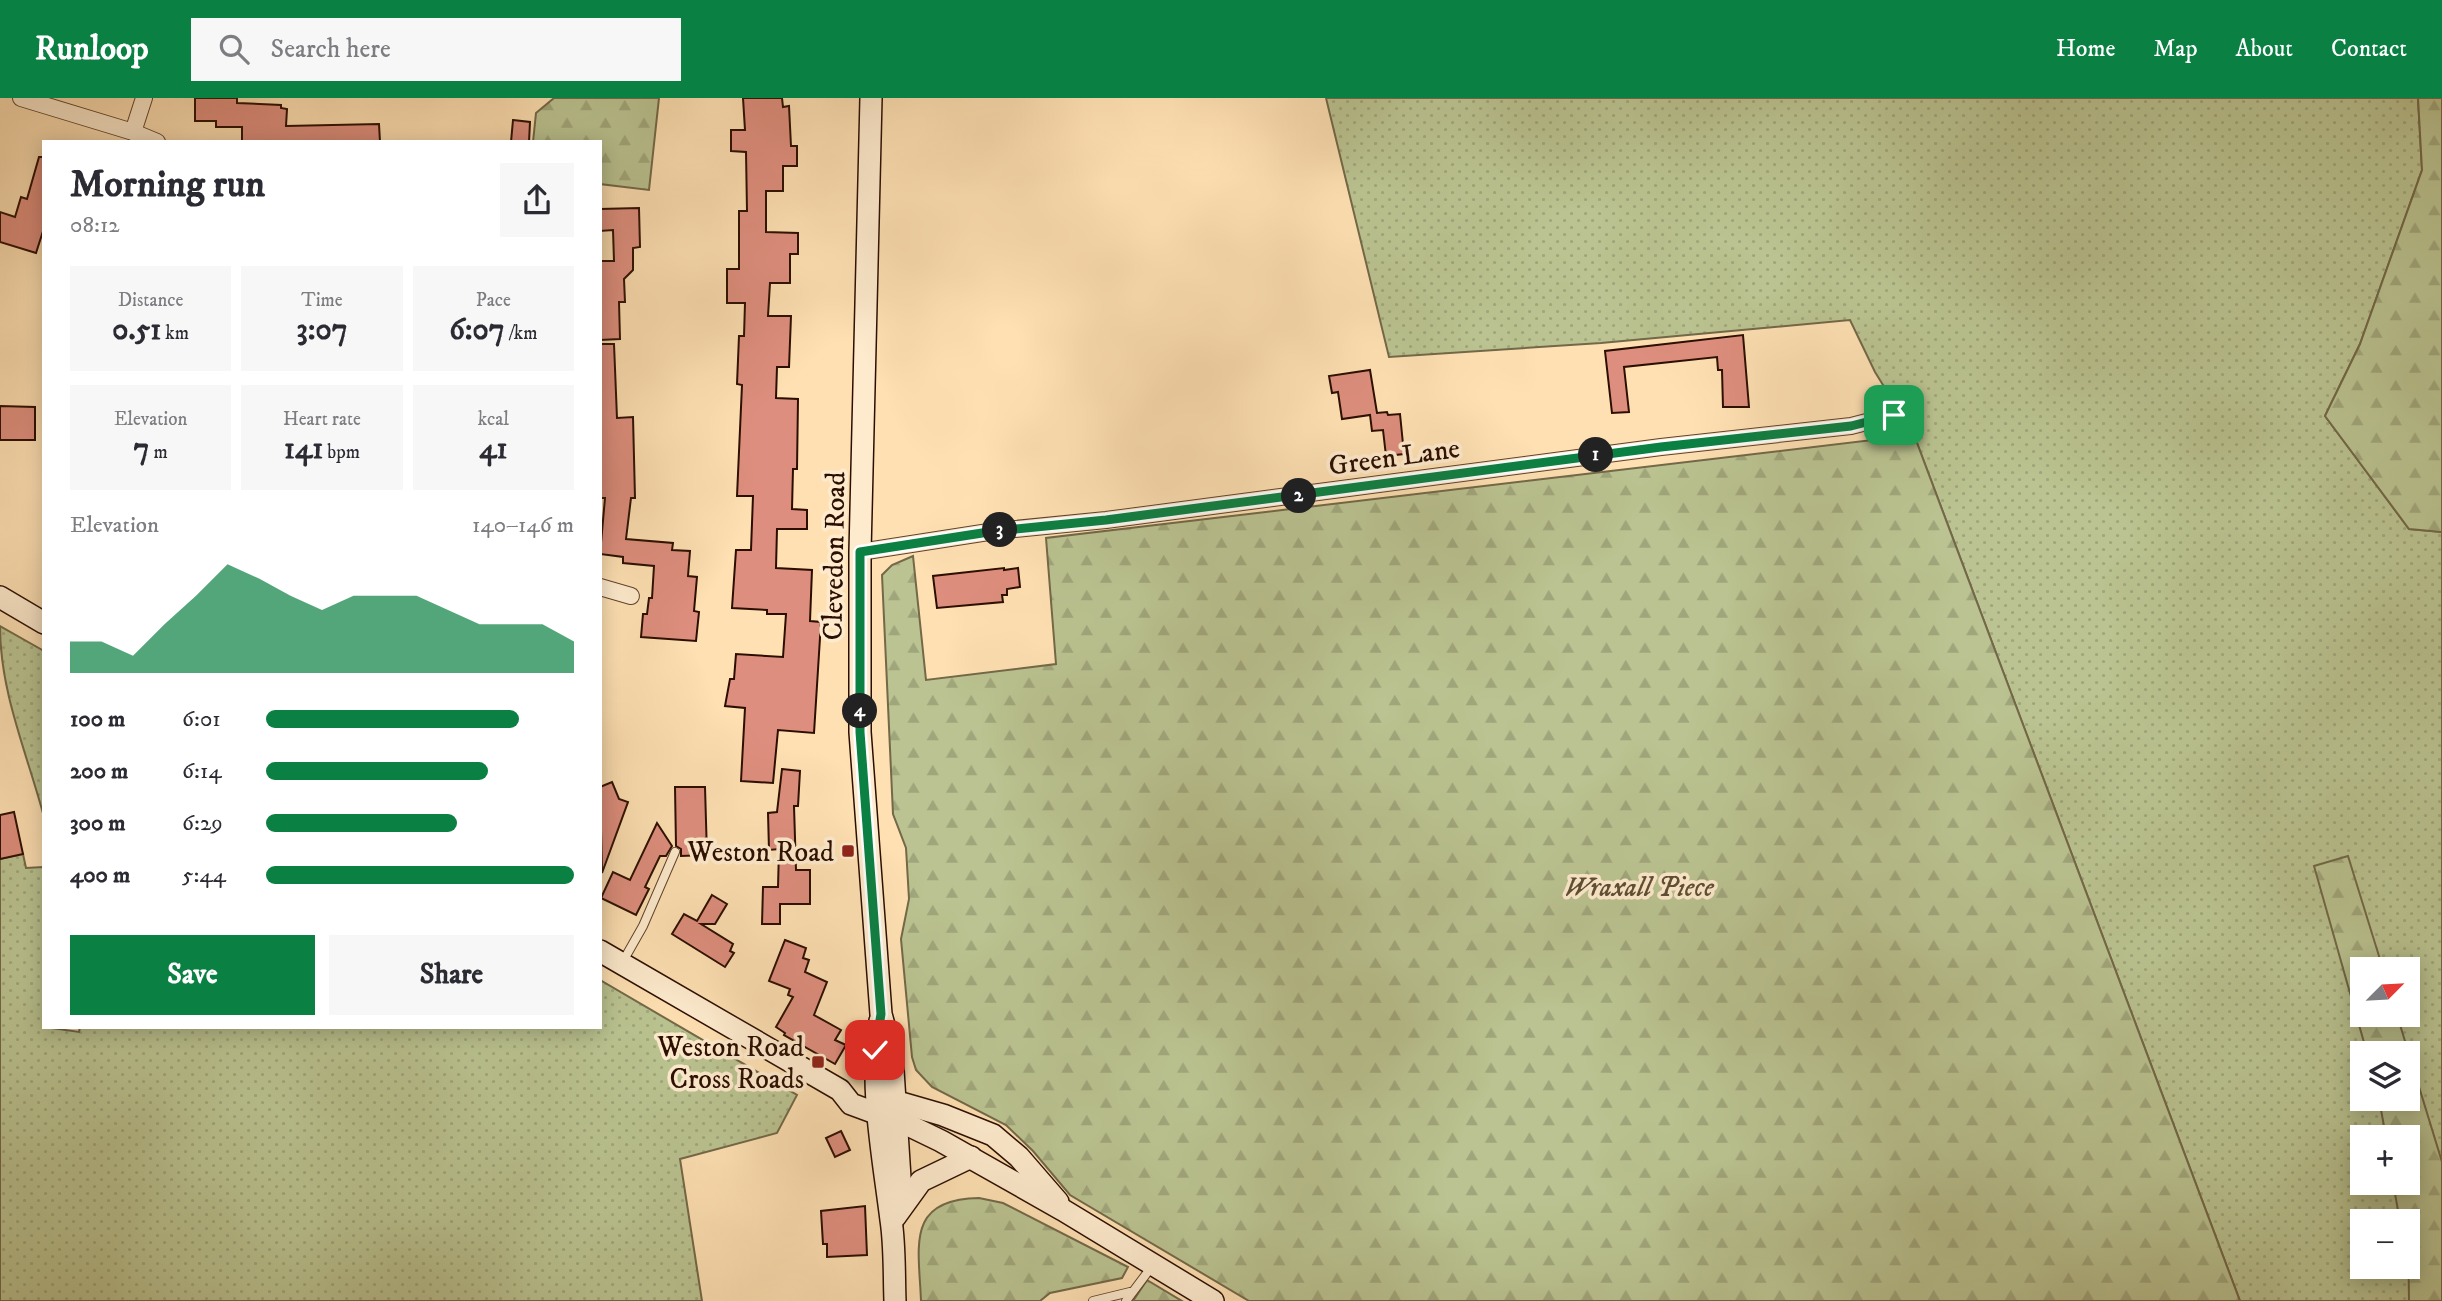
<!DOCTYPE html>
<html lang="en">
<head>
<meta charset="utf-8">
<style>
	:root { --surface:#fff; --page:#f7f7f7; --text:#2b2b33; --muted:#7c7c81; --accent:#0b8043 }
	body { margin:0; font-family:"IM FELL DW Pica",serif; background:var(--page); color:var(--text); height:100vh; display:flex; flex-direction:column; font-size:26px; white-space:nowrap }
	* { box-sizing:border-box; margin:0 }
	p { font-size:23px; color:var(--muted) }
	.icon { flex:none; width:38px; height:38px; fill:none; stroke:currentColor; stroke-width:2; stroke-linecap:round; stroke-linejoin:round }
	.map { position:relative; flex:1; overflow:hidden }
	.details { position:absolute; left:42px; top:42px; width:560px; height:889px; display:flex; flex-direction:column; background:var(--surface); border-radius:0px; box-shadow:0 4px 18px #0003 }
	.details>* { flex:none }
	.needle { width:46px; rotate:66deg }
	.tools { position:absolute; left:2350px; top:859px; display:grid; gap:14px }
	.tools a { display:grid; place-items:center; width:70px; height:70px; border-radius:0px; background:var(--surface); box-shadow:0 4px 18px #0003; font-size:35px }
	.pin { position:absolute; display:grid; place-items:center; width:60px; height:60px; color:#fff; margin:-30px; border-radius:14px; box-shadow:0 4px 10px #0006 }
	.km { position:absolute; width:35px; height:35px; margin:-18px; border-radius:50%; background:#222; color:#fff; font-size:19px; line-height:35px; text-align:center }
	.round { display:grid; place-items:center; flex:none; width:74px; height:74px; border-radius:0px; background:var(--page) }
	.summary { display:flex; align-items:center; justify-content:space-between; height:119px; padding:0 28px }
	h1 { font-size:38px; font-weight:800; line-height:52px }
	.stats { display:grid; grid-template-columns:repeat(3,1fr); gap:10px; height:119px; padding:7px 28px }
	.stats div { display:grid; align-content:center; border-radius:0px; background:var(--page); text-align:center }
	.stats b { font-size:30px; font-weight:800 }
	.stats small { font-size:19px; font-weight:400 }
	.stats p { font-size:19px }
	.chart { height:196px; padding:14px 28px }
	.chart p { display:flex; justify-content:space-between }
	.chart svg { width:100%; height:126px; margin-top:7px; fill:var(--accent); opacity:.7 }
	.primary-button { display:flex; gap:14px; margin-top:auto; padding:14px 28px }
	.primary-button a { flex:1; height:80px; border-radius:0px; background:var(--accent); color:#fff; font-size:28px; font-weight:800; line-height:80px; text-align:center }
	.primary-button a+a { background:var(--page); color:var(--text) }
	ul { padding:0 28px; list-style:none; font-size:23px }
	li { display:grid; grid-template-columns:112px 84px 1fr; align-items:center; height:52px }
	li i { height:18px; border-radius:9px; background:var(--accent) }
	header { display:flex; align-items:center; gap:42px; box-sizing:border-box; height:98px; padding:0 35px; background:var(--accent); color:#fff }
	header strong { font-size:33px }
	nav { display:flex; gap:38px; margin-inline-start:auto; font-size:24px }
	.search { width:490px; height:63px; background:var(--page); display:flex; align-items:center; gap:18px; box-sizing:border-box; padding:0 24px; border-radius:0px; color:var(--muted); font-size:26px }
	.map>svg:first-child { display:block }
	.grass { fill:url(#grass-dots); stroke:#736848; stroke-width:2; fill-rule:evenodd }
	.forest { fill:url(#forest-firs); stroke:#736848; stroke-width:2 }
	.building { fill:#de8e7e; stroke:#2c0e00; stroke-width:2 }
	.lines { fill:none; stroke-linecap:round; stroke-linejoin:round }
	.service-casing { stroke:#60422d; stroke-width:10 }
	.minor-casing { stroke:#60422d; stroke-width:18 }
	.secondary-casing { stroke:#2c0e00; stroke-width:24 }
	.service { stroke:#feebce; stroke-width:8 }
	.minor { stroke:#feebce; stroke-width:16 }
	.secondary { stroke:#feebce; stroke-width:21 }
	.route-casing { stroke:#fff; stroke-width:14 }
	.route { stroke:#0b8043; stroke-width:9 }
	.poi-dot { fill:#8f2418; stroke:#feebce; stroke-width:2.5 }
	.labels { text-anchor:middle; stroke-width:7; stroke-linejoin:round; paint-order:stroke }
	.street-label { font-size:28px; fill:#2c0e00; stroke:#feebce }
	.poi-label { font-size:28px; fill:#2c0e00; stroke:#feebce; text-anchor:end }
	.park-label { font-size:28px; font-style:italic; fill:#5e4d33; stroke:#feebce }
</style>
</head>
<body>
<header>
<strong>Runloop</strong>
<div class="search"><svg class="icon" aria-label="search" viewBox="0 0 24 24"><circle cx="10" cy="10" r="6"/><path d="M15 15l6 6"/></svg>Search here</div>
<nav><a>Home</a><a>Map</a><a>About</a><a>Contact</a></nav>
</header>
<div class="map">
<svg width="2442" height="1203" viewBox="0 0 2442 1203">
	<defs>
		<pattern id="grass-dots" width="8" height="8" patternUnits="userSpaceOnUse" patternTransform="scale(1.75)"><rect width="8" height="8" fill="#bac391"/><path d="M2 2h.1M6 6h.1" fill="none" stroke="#a0a67b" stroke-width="1.8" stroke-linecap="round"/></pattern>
		<pattern id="forest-firs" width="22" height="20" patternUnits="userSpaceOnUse" patternTransform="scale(1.75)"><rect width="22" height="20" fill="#bac391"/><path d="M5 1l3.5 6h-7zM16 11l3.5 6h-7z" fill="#a0a67b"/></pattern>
	</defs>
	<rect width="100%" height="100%" fill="#fee0b3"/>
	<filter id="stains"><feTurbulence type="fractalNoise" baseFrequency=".00286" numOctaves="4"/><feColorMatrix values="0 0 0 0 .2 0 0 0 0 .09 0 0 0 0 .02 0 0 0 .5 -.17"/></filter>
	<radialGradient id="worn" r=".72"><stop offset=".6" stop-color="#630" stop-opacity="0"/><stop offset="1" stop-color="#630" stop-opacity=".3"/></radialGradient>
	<!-- grass -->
	<g class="grass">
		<path d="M 1326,0 L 2418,0 L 2422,72 L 2360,246 L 2325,318 L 2409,431 L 2442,434 L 2442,1203 L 2240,1203 L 1914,337 L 1875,274 L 1850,222 L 1601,245 L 1389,259 ZM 2362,872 L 2408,872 L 2408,917 L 2362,917 ZM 2362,956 L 2408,956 L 2408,1001 L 2362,1001 ZM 2362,1040 L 2408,1040 L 2408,1085 L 2362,1085 ZM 2362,1124 L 2408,1124 L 2408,1169 L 2362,1169 Z"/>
		<path d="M 0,528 L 44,553 L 44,719 C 27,655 0,595 0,528 Z"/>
		<path d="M 23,756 L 26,770 L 43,769 L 44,773 L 44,929 L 79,934 L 80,929 L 600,929 L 600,882 L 797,997 L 777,1035 L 680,1061 L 702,1203 L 0,1203 L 0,761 Z"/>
	</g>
	<!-- forest -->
	<g class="forest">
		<path d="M 554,0 L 659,0 L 649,92 L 600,86 L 600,44 L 533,44 L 536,15 Z"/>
		<path d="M 2418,0 L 2442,0 L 2442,434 L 2409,431 L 2325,318 L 2360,246 L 2422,72 Z"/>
		<path d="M 1914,337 L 2240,1203 L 1249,1203 L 1070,1097 L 1033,1053 L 1006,1027 L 932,989 L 916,972 L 912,959 L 901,841 L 909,801 L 906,750 L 893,716 L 882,477 L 892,467 L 913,458 L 926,582 L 1056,566 L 1046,440 Z"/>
		<path d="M 2348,758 L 2383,871 L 2362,872 L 2362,917 L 2397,917 L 2442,1064 L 2442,1203 L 2409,1203 L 2408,1124 L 2400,1123 L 2393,1085 L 2408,1085 L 2408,1040 L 2386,1039 L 2379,1001 L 2408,1001 L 2408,956 L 2367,955 L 2314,768 Z"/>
		<path d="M 979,1100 L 1003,1105 L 1128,1169 L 1122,1180 L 1050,1195 L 1040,1203 L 921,1203 C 919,1149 905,1101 979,1100 Z"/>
		<path d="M 1147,1182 L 1182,1203 L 1133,1203 Z"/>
	</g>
	<!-- building -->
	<g class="building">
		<path d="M 195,0 L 237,0 L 237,5 L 281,7 L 281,10 L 287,11 L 286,28 L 379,26 L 380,44 L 242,44 L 242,29 L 216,29 L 216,23 L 195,23 Z"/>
		<path d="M 743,0 L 782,0 L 783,9 L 789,8 L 791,48 L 797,48 L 797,68 L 783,68 L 783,93 L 766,93 L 766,134 L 798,135 L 798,156 L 790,156 L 790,185 L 770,185 L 768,218 L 791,218 L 789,269 L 777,269 L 776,300 L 798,301 L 797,371 L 793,371 L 792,411 L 807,412 L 807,431 L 777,431 L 776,470 L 812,472 L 810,523 L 821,524 L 814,635 L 778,632 L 773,685 L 741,683 L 745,610 L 725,608 L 730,581 L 734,581 L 736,556 L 783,559 L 786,516 L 767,516 L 767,512 L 732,510 L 736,452 L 751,452 L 753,398 L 737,398 L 742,287 L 737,286 L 739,238 L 744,238 L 745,205 L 727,205 L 727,171 L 739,171 L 739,113 L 747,113 L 746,54 L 731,53 L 731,32 L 745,32 Z"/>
		<path d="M 513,22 L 530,24 L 529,44 L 511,44 Z"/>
		<path d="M 39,59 L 44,59 L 44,130 L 36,155 L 0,144 L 0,114 L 15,119 L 21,99 L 27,101 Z"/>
		<path d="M 639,110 L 640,149 L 633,150 L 633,172 L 624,181 L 625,204 L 619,204 L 620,241 L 600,242 L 600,163 L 614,163 L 613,132 L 600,133 L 600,111 Z"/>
		<path d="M 1743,237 L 1749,309 L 1723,309 L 1722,272 L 1718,272 L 1717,259 L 1624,269 L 1629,314 L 1612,315 L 1605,253 Z"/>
		<path d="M 600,246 L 614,246 L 617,320 L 633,319 L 635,400 L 631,400 L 626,441 L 673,445 L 672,452 L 690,453 L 688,478 L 697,479 L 694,513 L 699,514 L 696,543 L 641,539 L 643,516 L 647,516 L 649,500 L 652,500 L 654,468 L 623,465 L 623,459 L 600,456 L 605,400 L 600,400 Z"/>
		<path d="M 1370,272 L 1377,315 L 1387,314 L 1388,317 L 1400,316 L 1404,356 L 1386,358 L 1383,332 L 1372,333 L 1370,317 L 1342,321 L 1338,294 L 1332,295 L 1329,278 Z"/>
		<path d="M 0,308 L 35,309 L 35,342 L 0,342 Z"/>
		<path d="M 1004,470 L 1004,472 L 1018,470 L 1020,489 L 1007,491 L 1007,497 L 1002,497 L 1003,504 L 937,510 L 933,478 Z"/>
		<path d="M 782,671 L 800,673 L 798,708 L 794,708 L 796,772 L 810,772 L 810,806 L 780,806 L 780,826 L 762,826 L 763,789 L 778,789 L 779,751 L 769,752 L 768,715 L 777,714 Z"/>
		<path d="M 612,684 L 619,701 L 628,704 L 602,775 L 600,689 Z"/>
		<path d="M 675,689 L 705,689 L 707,757 L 681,758 L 681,751 L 676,748 Z"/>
		<path d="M 14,714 L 23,756 L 0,761 L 0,717 Z"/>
		<path d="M 657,725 L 672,748 L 666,758 L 660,758 L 645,789 L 649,791 L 636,817 L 601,800 L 613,774 L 630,782 Z"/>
		<path d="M 712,797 L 727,806 L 715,826 L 701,826 L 733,846 L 730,853 L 734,855 L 725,869 L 672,836 L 684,816 L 697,823 Z"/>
		<path d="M 785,842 L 806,850 L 803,860 L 809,862 L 805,874 L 827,884 L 814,917 L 841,932 L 835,942 L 846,947 L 835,966 L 784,937 L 785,935 L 776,929 L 793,899 L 788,897 L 790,891 L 769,883 Z"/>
		<path d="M 841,1033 L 850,1052 L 835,1059 L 826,1040 Z"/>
		<path d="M 865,1108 L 867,1157 L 827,1159 L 827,1146 L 823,1146 L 821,1113 Z"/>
	</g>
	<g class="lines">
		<defs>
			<g id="service">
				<path d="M 622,865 L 643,828 L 675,754"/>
				<path d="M 1093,1203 L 1130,1194"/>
				<path d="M 1126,1203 L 1153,1167"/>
			</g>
			<g id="minor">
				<path d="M 21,0 L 133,34 L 157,44"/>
				<path d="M 133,34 L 144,0"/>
				<path d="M 860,454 L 995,433 L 1106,422 L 1661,349 L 1851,328 L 1894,317"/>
				<path d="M 600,489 L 631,498"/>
			</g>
			<g id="secondary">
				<path d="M 871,0 L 860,454 L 860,634 L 881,916 L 892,957 L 900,1080 L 892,1124"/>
				<path d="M 0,499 L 44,525"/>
				<path d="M 600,853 L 840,992 L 851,1006 L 908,1027 L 941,1043 L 1063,1112 L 1213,1203"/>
				<path d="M 880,923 C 869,988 883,1057 891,1122 C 895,1148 894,1176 895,1203"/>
				<path d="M 884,1000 L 943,1017 L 993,1037 L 1019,1059 L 1058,1104"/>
				<path d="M 895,1119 L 921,1083 L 971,1059"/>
			</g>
		</defs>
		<!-- service casing -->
		<use href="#service" class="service-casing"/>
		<!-- minor casing -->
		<use href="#minor" class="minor-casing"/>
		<!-- secondary casing -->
		<use href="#secondary" class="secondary-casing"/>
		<!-- service -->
		<use href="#service" class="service"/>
		<!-- minor -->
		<use href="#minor" class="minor"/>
		<!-- secondary -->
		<use href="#secondary" class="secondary"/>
	</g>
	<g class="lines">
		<defs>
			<path id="route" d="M 875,952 L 881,916 L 860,634 L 860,454 L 995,433 L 1106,422 L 1661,349 L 1851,328 L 1894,317"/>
		</defs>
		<!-- route casing -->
		<use href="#route" class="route-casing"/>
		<!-- route -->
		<use href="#route" class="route"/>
	</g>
	<!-- markers -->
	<g class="poi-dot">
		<rect x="841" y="746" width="14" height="14" rx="3.5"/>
		<rect x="811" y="957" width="14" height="14" rx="3.5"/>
	</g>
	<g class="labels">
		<!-- street labels -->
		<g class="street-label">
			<text transform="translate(1394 358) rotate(-8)" y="10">Green Lane</text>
			<text transform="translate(833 458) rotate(-89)" y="10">Clevedon Road</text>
		</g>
		<!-- poi labels -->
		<g class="poi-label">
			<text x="834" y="763">Weston Road</text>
			<text x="804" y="958">Weston Road<tspan x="804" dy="32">Cross Roads</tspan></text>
		</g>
		<!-- park labels -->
		<g class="park-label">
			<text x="1639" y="798">Wraxall Piece</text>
		</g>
	</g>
	<rect width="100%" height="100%" filter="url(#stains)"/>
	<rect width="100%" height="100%" fill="url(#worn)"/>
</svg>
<div class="tools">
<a><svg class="needle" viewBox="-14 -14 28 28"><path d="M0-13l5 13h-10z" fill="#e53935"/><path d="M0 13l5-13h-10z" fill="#7c7c81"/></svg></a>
<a><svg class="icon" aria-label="layers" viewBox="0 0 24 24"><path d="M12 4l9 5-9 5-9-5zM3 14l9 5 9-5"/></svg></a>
<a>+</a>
<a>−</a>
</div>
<div class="pin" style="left:1894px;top:317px;background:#1e9e55"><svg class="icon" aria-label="arrive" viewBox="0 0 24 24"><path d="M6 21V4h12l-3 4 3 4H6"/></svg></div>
<div class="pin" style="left:875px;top:952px;background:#d93025"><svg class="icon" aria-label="check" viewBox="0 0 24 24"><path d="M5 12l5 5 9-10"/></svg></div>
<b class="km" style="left:1596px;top:357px">1</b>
<b class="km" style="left:1299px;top:398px">2</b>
<b class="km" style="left:1000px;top:432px">3</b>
<b class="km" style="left:860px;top:613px">4</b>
<section class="details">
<div class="summary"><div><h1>Morning run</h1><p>08:12</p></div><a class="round"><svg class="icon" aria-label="share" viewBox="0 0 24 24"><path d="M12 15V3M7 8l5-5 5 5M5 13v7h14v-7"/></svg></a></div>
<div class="stats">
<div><p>Distance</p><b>0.51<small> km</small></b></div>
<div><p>Time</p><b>3:07</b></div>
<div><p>Pace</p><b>6:07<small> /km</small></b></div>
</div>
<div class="stats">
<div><p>Elevation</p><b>7<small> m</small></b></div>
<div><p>Heart rate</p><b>141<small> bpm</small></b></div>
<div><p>kcal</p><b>41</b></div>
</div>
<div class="chart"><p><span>Elevation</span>140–146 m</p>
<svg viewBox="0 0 160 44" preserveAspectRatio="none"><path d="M0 44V33L10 33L20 38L30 27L40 17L50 6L60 11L70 17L80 22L90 17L100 17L110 17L120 22L130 27L140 27L150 27L160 33V44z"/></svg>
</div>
<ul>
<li><b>100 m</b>6:01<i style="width:82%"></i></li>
<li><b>200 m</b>6:14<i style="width:72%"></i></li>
<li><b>300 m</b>6:29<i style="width:62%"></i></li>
<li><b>400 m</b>5:44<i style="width:100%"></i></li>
</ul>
<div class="primary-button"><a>Save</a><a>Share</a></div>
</section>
</div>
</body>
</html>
